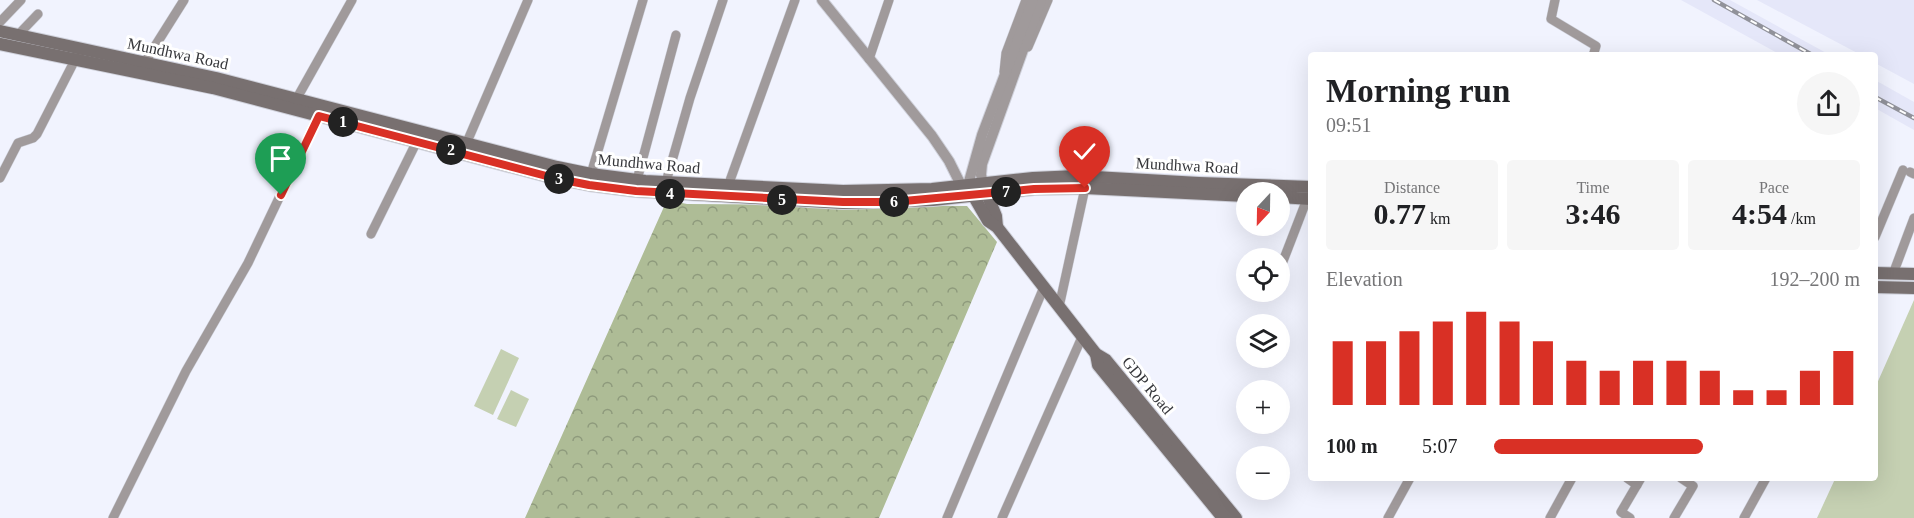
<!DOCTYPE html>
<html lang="en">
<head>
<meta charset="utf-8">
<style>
	:root { --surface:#fff; --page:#f6f6f6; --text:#202124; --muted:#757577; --accent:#d93025 }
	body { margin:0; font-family:"Times New Roman",serif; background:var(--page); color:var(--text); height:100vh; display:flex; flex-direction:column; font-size:22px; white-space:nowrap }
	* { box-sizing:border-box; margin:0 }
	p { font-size:20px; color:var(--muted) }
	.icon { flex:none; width:33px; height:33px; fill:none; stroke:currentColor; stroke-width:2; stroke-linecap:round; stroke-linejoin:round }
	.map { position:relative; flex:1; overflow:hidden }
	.drawer { position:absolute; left:1308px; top:52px; width:570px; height:429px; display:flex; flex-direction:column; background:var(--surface); border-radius:6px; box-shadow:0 6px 24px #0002 }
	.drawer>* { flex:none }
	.needle { width:39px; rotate:202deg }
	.controls { position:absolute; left:1236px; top:182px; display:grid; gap:12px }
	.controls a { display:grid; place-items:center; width:54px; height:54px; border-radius:50%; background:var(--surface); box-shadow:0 6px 24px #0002; font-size:30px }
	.pin { position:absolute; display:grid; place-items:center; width:51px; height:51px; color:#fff; margin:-62px -26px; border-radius:50% 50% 50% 0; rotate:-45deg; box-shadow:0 0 6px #0007 }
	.pin .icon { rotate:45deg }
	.km { position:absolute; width:30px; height:30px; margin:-15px; border-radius:50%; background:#222; color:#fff; font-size:16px; line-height:30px; text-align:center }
	.round { display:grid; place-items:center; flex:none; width:63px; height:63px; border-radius:32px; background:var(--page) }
	.headline { display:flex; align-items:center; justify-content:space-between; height:102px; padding:0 18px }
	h1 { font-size:33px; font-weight:800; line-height:45px }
	.figures { display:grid; grid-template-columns:repeat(3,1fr); gap:9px; height:102px; padding:6px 18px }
	.figures div { display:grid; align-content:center; border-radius:6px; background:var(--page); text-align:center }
	.figures b { font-size:30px; font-weight:800 }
	.figures small { font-size:16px; font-weight:400 }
	.figures p { font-size:16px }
	.chart { height:168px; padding:12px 18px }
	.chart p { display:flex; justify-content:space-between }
	.chart svg { width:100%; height:108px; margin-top:6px; stroke:var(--accent); stroke-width:6 }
	ul { padding:0 18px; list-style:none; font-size:20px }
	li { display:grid; grid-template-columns:96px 72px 1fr; align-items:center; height:45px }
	li i { height:15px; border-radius:8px; background:var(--accent) }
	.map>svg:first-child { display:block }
	.built { fill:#e5e7f9 }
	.forest { fill:url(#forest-crowns) }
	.garden { fill:#c5d0b2 }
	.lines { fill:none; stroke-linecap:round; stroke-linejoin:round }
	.minor-casing { stroke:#cfd1db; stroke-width:10 }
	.tertiary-casing { stroke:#cfd1db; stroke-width:12 }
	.secondary-casing { stroke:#cfd1db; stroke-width:14 }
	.minor { stroke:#a09a9b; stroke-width:9 }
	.tertiary { stroke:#a09a9b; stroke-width:10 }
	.secondary { stroke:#787070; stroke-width:12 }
	.rail-casing { stroke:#91929a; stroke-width:4.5 }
	.rail { stroke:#fff; stroke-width:2; stroke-dasharray:7; stroke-linecap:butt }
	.route-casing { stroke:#fff; stroke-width:12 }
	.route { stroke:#d93025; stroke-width:8 }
	.labels { text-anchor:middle; stroke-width:6; stroke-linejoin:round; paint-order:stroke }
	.street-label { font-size:16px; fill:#36373b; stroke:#fff }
</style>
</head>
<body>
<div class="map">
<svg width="1914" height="518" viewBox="0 0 1914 518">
	<defs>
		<pattern id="forest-crowns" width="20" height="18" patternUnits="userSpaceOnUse" patternTransform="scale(1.5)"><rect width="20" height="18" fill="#aebc96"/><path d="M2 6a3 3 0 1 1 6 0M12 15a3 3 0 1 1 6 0" fill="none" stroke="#8e9a7c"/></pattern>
	</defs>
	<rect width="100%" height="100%" fill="#f1f3fe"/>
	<!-- built -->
	<g class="built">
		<path d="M 1681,0 L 1730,0 L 1830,55 L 1781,55 Z"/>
		<path d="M 1757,0 L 1914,0 L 1914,84 L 1875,63 L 1875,56 L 1861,55 Z"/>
		<path d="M 1875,80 L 1914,102 L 1914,130 L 1875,108 Z"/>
	</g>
	<!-- forest -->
	<path class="forest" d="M 667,200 L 687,204 L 967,206 L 997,242 L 879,518 L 525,518 Z"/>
	<!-- garden -->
	<g class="garden">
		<path d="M 1914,300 L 1914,518 L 1817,518 L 1835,479 L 1875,478 L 1875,388 Z"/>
		<path d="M 501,349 L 519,358 L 493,415 L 474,406 Z"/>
		<path d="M 511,390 L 529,399 L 516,427 L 497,419 Z"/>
	</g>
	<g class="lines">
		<defs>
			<g id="minor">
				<path d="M 1555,0 L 1551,19 L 1596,46 L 1593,56"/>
				<path d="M 0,22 L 21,0"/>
				<path d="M 17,36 L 38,14"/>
				<path d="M 1028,47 L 1048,0"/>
				<path d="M 869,59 L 889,0"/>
				<path d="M 145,62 L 184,0"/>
				<path d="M 1004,72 L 1006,53 L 1026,0"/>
				<path d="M 297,98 L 352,0"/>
				<path d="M 467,142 L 528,0"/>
				<path d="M 1910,172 L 1914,174"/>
				<path d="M 591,174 L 643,0"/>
				<path d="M 0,178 L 18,143 L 33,138 L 37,134 L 78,54"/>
				<path d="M 637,180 L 676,35"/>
				<path d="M 666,182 L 690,98 L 723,0"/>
				<path d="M 728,186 L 795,0"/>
				<path d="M 371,234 L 417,141"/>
				<path d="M 1875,237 L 1903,170"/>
				<path d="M 1280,269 L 1307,199"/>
				<path d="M 1893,274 L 1914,218"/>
				<path d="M 1269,295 L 1271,291"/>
				<path d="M 1059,307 L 1085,188"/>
				<path d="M 1627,478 L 1637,485"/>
				<path d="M 113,518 L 186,371 L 248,263 L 321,110"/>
				<path d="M 947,518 L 1044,287"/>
				<path d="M 1002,518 L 1082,337"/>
				<path d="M 1388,518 L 1410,478"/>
				<path d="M 1550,518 L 1572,478"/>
				<path d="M 1630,518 L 1621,512 L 1641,478"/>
				<path d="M 1674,518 L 1693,486 L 1681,478"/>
				<path d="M 1744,518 L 1766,478"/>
			</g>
			<g id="tertiary">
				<path d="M 822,0 L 932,136 L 949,161 L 961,185"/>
				<path d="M 985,190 L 981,175 L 982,164 L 1041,0"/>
				<path d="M 971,192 L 968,185 L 982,135 L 1033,0"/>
			</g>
			<g id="secondary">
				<path d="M 0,31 L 216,78 L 557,167 L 591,174 L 645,181 L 843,191 L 932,189 L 1033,178 L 1077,176 L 1199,183 L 1311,187"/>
				<path d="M 0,44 L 213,88 L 554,178 L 589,185 L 636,191 L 843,203 L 933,200 L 1034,189 L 1085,188 L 1246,196"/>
				<path d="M 987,194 L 996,216 L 997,227"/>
				<path d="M 973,195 L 988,221 L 997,227 L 1096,354 L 1106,360 L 1236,518"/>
				<path d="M 1280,197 L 1311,199"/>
				<path d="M 1875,273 L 1914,274"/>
				<path d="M 1875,287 L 1914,288"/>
				<path d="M 1096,354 L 1098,365 L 1223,518"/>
			</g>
		</defs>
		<!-- minor casing -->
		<use href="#minor" class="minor-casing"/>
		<!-- tertiary casing -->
		<use href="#tertiary" class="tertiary-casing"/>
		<!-- secondary casing -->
		<use href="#secondary" class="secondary-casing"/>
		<!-- minor -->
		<use href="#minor" class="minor"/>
		<!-- tertiary -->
		<use href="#tertiary" class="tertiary"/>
		<!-- secondary -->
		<use href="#secondary" class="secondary"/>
		<defs>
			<g id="rail">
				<path d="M 1714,0 L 1814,56"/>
				<path d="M 1875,97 L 1914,118"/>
			</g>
		</defs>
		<!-- rail casing -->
		<use href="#rail" class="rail-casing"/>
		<!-- rail -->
		<use href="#rail" class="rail"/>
	</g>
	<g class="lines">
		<defs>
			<path id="route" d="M 281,195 L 319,116 L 554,178 L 589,185 L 636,191 L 843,202 L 893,202 L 1034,189 L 1085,188"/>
		</defs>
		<!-- route casing -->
		<use href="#route" class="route-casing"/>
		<!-- route -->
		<use href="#route" class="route"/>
	</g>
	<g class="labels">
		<!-- street labels -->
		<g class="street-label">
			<text transform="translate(178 53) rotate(12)" y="6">Mundhwa Road</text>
			<text transform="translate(649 163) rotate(5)" y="6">Mundhwa Road</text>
			<text transform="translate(1187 165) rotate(3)" y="6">Mundhwa Road</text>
			<text transform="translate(1148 385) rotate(50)" y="6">GDP Road</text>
		</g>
	</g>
</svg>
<div class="controls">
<a><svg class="needle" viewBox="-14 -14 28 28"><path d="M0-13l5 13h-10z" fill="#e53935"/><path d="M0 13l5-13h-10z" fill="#757577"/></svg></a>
<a><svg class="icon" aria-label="locate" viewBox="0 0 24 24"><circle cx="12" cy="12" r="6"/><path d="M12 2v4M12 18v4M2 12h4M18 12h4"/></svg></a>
<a><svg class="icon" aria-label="layers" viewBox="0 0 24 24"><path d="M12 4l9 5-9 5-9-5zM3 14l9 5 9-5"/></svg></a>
<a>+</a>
<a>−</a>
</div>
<div class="pin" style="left:281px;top:195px;background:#1e9e55"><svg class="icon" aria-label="arrive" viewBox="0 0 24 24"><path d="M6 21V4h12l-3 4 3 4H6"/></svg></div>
<div class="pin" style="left:1085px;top:188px;background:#d93025"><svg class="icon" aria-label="check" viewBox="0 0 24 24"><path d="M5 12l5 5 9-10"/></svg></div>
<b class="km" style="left:343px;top:122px">1</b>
<b class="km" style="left:451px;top:150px">2</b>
<b class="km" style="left:559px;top:179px">3</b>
<b class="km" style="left:670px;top:194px">4</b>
<b class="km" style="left:782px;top:200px">5</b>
<b class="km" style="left:894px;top:202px">6</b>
<b class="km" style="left:1006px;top:192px">7</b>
<section class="drawer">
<div class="headline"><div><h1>Morning run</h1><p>09:51</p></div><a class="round"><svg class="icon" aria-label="share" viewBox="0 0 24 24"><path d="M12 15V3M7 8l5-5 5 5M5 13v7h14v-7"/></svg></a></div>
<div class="figures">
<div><p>Distance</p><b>0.77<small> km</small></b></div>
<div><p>Time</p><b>3:46</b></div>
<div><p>Pace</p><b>4:54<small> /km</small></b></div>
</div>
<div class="chart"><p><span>Elevation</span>192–200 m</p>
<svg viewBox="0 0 160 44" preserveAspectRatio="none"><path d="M5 44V18M15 44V18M25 44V14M35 44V10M45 44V6M55 44V10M65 44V18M75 44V26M85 44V30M95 44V26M105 44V26M115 44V30M125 44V38M135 44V38M145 44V30M155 44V22"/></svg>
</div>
<ul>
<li><b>100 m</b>5:07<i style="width:57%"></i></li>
</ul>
</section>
</div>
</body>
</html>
